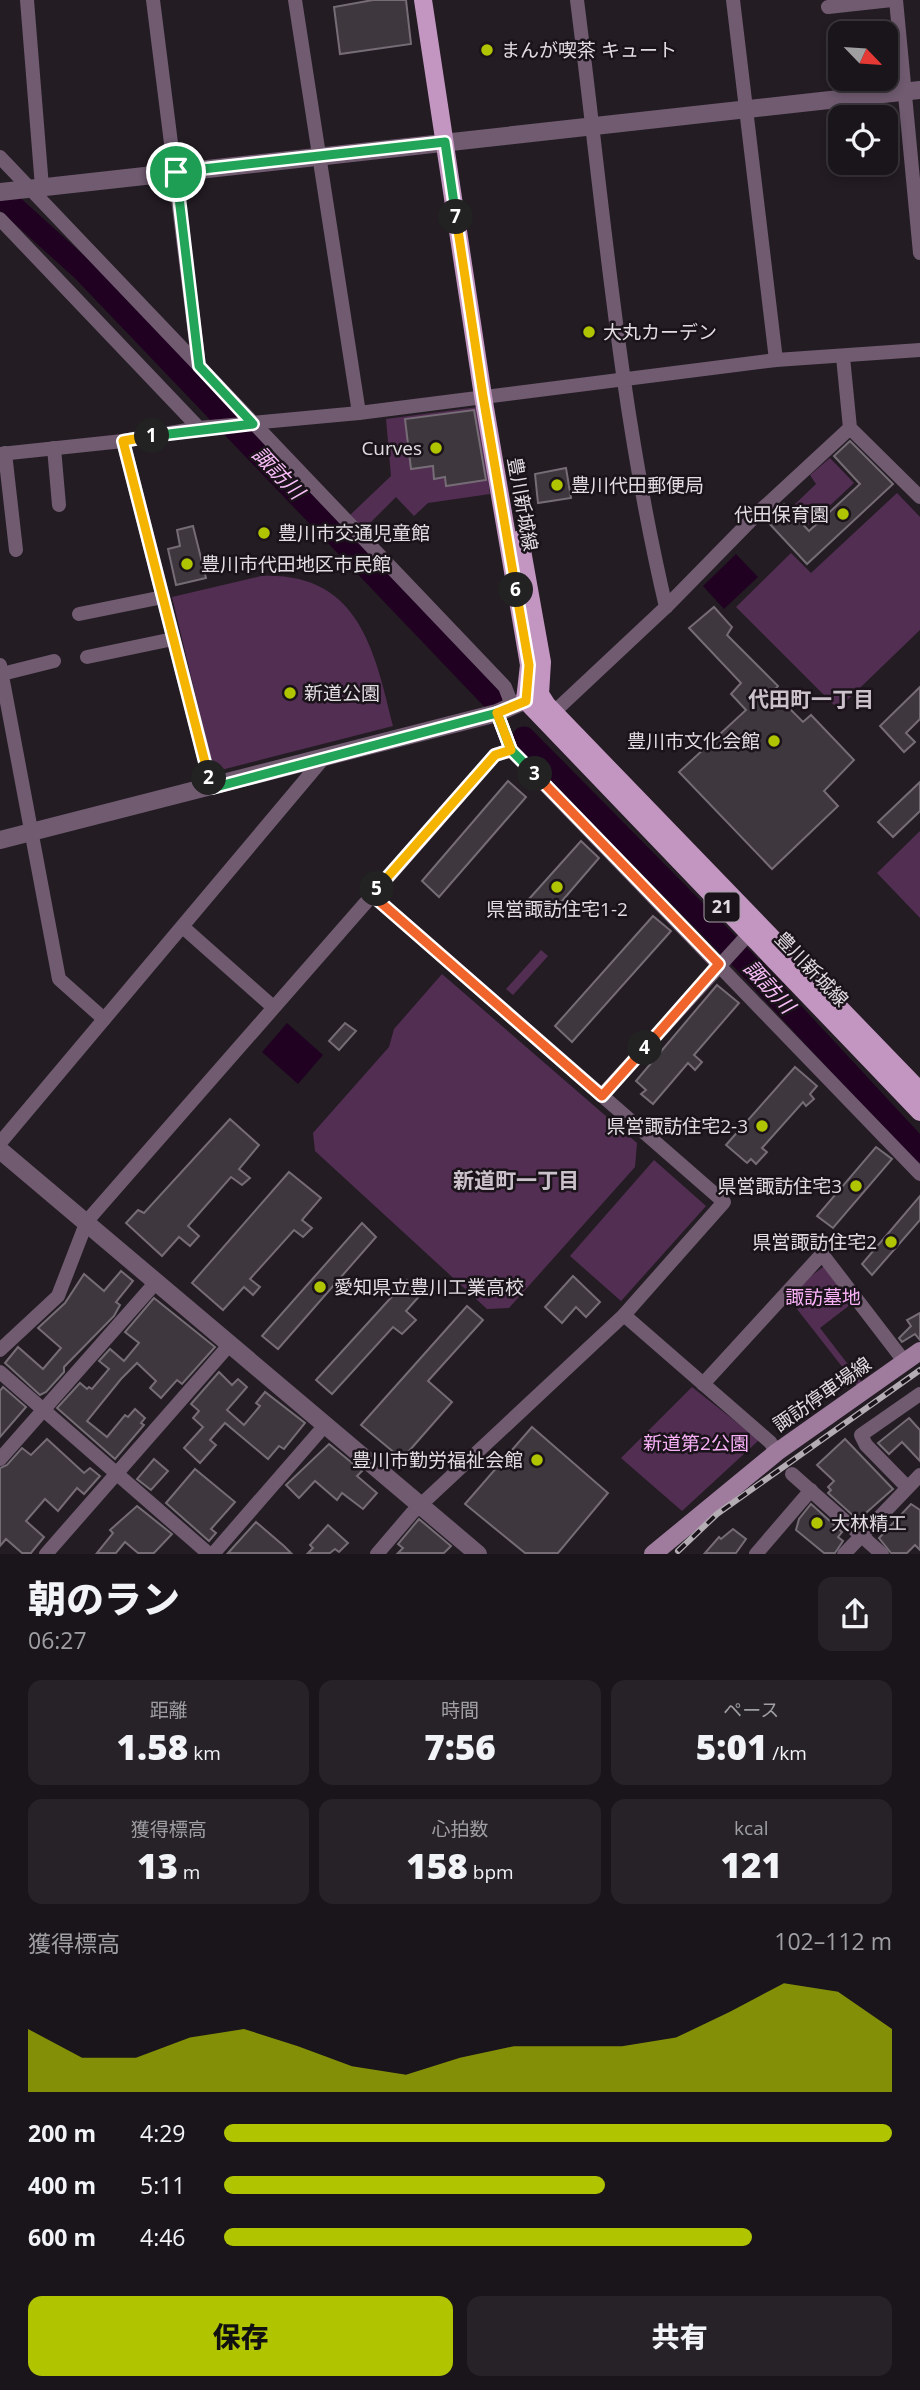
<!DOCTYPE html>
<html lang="ja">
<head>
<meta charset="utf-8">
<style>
	:root { --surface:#1a151a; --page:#272227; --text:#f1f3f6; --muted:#9f9fa2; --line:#383439; --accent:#b0c500 }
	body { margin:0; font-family:"Open Sans","Noto Sans JP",sans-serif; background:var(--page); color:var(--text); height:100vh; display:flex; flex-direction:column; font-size:26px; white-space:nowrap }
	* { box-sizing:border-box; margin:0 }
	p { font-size:23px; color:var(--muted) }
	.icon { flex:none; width:38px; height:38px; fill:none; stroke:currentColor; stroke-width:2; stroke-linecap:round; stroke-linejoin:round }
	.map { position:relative; height:1554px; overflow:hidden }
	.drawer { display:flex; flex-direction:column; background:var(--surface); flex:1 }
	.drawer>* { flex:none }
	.needle { width:46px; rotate:115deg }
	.controls { position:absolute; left:828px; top:21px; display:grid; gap:14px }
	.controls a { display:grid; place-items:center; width:70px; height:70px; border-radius:14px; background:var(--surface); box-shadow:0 4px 10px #0003,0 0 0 2px var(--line); font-size:35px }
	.pin { position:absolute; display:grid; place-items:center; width:60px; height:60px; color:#fff; margin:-30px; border:4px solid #fff; border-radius:50%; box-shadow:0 2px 7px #0007 }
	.km { position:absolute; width:35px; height:35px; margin:-18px; border-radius:50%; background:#222; color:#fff; font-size:19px; line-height:35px; text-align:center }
	.round { display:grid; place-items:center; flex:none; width:74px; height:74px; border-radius:14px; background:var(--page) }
	.summary { display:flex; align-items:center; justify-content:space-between; height:119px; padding:0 28px }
	h1 { font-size:38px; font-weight:800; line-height:52px }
	.metrics { display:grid; grid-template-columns:repeat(3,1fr); gap:10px; height:119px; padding:7px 28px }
	.metrics div { display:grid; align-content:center; border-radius:14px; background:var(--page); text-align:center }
	.metrics b { font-size:35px; font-weight:800 }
	.metrics small { font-size:19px; font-weight:400 }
	.metrics p { font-size:19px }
	.chart { height:196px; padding:14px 28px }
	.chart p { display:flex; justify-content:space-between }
	.chart svg { width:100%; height:126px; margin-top:7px; fill:var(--accent); opacity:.7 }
	.button { display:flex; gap:14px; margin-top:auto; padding:14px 28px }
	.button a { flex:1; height:80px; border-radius:14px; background:var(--accent); color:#111; font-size:28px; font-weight:800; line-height:80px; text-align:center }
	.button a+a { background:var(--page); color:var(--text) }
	ul { padding:0 28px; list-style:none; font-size:23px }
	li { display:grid; grid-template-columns:112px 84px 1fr; align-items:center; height:52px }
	li i { height:18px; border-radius:9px; background:var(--accent) }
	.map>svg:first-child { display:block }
	.green { fill:#532e53 }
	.water { fill:#200121 }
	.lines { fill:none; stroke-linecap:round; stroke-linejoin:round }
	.river { stroke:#200121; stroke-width:23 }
	.building { fill:#3f373e; stroke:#756c75; stroke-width:2 }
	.minor { stroke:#705b70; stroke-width:14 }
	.tertiary { stroke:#705b70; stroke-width:18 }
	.secondary { stroke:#9f7c9e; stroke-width:18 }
	.primary { stroke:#c396c2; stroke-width:18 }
	.rail-casing { stroke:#b4aeb4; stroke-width:6 }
	.rail { stroke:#1a131a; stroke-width:3.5; stroke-dasharray:10; stroke-linecap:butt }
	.split-1-casing { stroke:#fff; stroke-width:14 }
	.split-2-casing { stroke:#fff; stroke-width:14 }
	.split-3-casing { stroke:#fff; stroke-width:14 }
	.split-4-casing { stroke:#fff; stroke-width:14 }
	.split-5-casing { stroke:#fff; stroke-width:14 }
	.split-6-casing { stroke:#fff; stroke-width:14 }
	.split-7-casing { stroke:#fff; stroke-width:14 }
	.split-8-casing { stroke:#fff; stroke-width:14 }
	.split-1 { stroke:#22a559; stroke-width:9 }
	.split-2 { stroke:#f5b400; stroke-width:9 }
	.split-3 { stroke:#22a559; stroke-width:9 }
	.split-4 { stroke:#f0652b; stroke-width:9 }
	.split-5 { stroke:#f0652b; stroke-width:9 }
	.split-6 { stroke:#f5b400; stroke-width:9 }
	.split-7 { stroke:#f5b400; stroke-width:9 }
	.split-8 { stroke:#22a559; stroke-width:9 }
	.poi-dot { fill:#b0c500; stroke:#1a131a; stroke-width:2.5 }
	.labels { text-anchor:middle; stroke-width:5; stroke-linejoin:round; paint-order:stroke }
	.shield { fill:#1a131a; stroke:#a5a0a5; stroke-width:2 }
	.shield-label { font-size:18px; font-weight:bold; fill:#e1dce1 }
	.poi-label { font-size:19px; fill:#e1dce1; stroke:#1a131a; text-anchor:start }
	.street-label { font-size:19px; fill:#e1dce1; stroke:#1a131a }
	.park-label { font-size:19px; fill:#f7aff6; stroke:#1a131a }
	.water-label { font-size:21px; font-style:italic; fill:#f8bdf7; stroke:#1a131a }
	.neighbourhood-label { font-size:21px; font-weight:bold; fill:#cbc1cb; stroke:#1a131a }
</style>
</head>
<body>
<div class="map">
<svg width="920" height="1554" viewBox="0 0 920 1554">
	<rect width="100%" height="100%" fill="#231c23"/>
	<!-- green -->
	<g class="green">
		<path d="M 478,407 L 490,494 L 428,503 L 414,516 L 396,497 L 363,530 L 349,516 L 391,476 L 386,419 Z"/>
		<path d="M 830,458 L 854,483 L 809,525 L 791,508 L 816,484 L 810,475 Z"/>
		<path d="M 897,493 L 920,517 L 920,630 L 838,709 L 736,607 L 791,553 L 811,573 Z"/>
		<path d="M 261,576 C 358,572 374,648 393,726 L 221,770 L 213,768 L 172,597 Z"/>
		<path d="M 920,831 L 920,918 L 877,873 Z"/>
		<path d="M 541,950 L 548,956 L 513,995 L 506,989 Z"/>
		<path d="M 442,974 L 637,1143 L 635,1167 L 509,1308 L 487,1309 L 315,1151 L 313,1133 L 389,1047 L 394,1029 Z"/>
		<path d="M 654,1160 L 706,1206 L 621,1301 L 570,1256 Z"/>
		<path d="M 827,1264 L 855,1301 L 820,1328 L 863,1384 L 858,1387 L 786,1295 Z"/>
		<path d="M 692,1387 L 759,1440 L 682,1511 L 621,1458 Z"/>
	</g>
	<!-- water -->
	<g class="water">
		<path d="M 736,554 L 758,577 L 724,609 L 703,586 Z"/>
		<path d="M 287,1023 L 323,1055 L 298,1084 L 262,1052 Z"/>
	</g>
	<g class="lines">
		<!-- river -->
		<g class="river">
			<path d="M 0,195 L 84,271 L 491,697"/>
			<path d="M 524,738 L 745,962 L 920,1151"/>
		</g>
	</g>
	<!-- building -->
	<g class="building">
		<path d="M 373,0 L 406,0 L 411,44 L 340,54 L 334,7 Z"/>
		<path d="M 474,410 L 486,480 L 446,486 L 445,477 L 434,479 L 433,466 L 411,469 L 405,419 Z"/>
		<path d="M 850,441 L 893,484 L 807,564 L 766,520 L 784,504 L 809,531 L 860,484 L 834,456 Z"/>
		<path d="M 566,468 L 571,498 L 538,503 L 535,474 Z"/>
		<path d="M 193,526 L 206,578 L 176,585 L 168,549 L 180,546 L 177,530 Z"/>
		<path d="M 714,607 L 732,627 L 727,635 L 778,686 L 773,692 L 803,722 L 811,715 L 854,760 L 824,791 L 838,806 L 772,869 L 679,772 L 746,710 L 731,694 L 741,683 L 689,628 Z"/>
		<path d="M 920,687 L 920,719 L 906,733 L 915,742 L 904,752 L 880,726 Z"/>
		<path d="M 508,781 L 526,797 L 439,897 L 422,881 Z"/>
		<path d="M 920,782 L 920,811 L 893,837 L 878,822 Z"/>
		<path d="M 581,841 L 599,858 L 549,916 L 529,899 Z"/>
		<path d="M 653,916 L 671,931 L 572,1042 L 555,1026 Z"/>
		<path d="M 717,985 L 739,1003 L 694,1055 L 702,1062 L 695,1070 L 688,1063 L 653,1104 L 641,1094 L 646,1090 L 636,1081 Z"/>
		<path d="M 345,1023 L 356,1031 L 339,1050 L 329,1041 Z"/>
		<path d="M 795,1067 L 817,1086 L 810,1094 L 814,1099 L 806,1106 L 803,1102 L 762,1148 L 767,1152 L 756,1164 L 751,1159 L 747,1163 L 726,1145 Z"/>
		<path d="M 230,1119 L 259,1145 L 239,1169 L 250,1178 L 242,1185 L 231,1177 L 188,1226 L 199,1236 L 190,1246 L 179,1237 L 162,1256 L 126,1223 L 138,1210 L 144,1213 Z"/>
		<path d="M 876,1147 L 892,1159 L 833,1228 L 817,1216 Z"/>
		<path d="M 289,1172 L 321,1198 L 302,1220 L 312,1228 L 303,1237 L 294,1230 L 250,1279 L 260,1287 L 253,1295 L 244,1287 L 223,1310 L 192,1283 Z"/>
		<path d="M 920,1196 L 920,1220 L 872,1275 L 862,1264 Z"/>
		<path d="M 362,1223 L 376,1237 L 278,1349 L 262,1336 Z"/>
		<path d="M 121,1271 L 133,1281 L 116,1302 L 120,1305 L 114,1316 L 64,1367 L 64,1372 L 46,1392 L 40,1395 L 5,1363 L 18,1347 L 43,1369 L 61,1348 L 38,1328 L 65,1303 L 84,1274 L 104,1291 Z"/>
		<path d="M 573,1276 L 600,1302 L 586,1317 L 576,1307 L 562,1323 L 545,1307 Z"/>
		<path d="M 407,1280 L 422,1293 L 406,1311 L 416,1320 L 402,1334 L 393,1327 L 332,1394 L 316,1380 Z"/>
		<path d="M 154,1298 L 215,1347 L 182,1384 L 177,1380 L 161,1398 L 150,1388 L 156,1381 L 137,1363 L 121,1379 L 87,1421 L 107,1437 L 125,1415 L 128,1417 L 135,1409 L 145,1418 L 141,1423 L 144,1425 L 115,1459 L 57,1408 L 80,1383 L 87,1389 L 89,1387 L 92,1389 L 109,1369 L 99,1361 L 110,1349 L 124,1361 L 139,1343 L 125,1332 Z"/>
		<path d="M 467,1306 L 483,1320 L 428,1381 L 452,1402 L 402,1459 L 361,1425 Z"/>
		<path d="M 920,1313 L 920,1340 L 915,1334 L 902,1342 L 899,1338 L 911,1326 L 907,1320 Z"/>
		<path d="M 219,1372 L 232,1385 L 238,1379 L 247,1387 L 227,1410 L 244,1425 L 260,1406 L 256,1403 L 265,1392 L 305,1423 L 284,1449 L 279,1446 L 268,1459 L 225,1423 L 210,1440 L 216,1445 L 200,1463 L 184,1448 L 203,1427 L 193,1418 L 199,1411 L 191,1404 Z"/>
		<path d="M 3,1387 L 26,1407 L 0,1437 L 0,1391 Z"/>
		<path d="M 909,1418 L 920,1430 L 920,1461 L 902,1442 L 889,1454 L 878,1443 Z"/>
		<path d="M 532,1427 L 608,1493 L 558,1553 L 525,1553 L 465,1504 Z"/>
		<path d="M 47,1439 L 84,1473 L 90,1468 L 100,1476 L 84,1494 L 77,1488 L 58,1511 L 45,1499 L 26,1521 L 44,1537 L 31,1553 L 22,1553 L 6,1539 L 0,1546 L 0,1468 L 7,1465 L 22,1448 L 31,1455 Z"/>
		<path d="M 845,1439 L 893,1489 L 858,1520 L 828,1493 L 831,1490 L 828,1487 L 834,1481 L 817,1465 Z"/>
		<path d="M 329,1444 L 362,1471 L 357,1476 L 377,1493 L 363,1509 L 342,1493 L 337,1500 L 315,1481 L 299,1498 L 286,1485 Z"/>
		<path d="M 154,1459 L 168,1471 L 151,1490 L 137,1479 Z"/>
		<path d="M 195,1469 L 235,1502 L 211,1529 L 216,1533 L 209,1541 L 166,1503 Z"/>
		<path d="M 811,1504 L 842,1532 L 838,1537 L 843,1541 L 835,1553 L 824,1553 L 796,1530 L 799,1519 Z"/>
		<path d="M 911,1504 L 920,1510 L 920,1550 L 915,1545 L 907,1553 L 891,1553 L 879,1538 Z"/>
		<path d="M 137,1506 L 172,1534 L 154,1553 L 138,1553 L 125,1542 L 116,1553 L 97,1553 L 113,1533 L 110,1530 Z"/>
		<path d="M 419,1519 L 451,1546 L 444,1553 L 398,1553 L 403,1548 L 398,1544 Z"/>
		<path d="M 256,1522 L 284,1546 L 291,1553 L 228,1553 Z"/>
		<path d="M 328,1525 L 348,1543 L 339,1552 L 335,1549 L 330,1553 L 308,1553 L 313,1548 L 310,1545 Z"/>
		<path d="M 733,1529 L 746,1539 L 736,1553 L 705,1553 L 719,1537 L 721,1539 Z"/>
	</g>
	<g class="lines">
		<!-- minor -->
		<g class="minor">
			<path d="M 27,0 L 42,187"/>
			<path d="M 153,0 L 199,366"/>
			<path d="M 295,0 L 359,413"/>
			<path d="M 577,0 C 603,203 619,408 666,607"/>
			<path d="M 733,0 L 776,360"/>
			<path d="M 896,0 L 920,253"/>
			<path d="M 828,7 L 892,0"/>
			<path d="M 0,157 L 505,687 L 512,705"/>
			<path d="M 0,219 L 199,428"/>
			<path d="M 843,357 L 850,428 L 920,497"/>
			<path d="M 123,441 L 212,788"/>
			<path d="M 54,448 L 59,505"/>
			<path d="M 5,453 L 16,550"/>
			<path d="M 0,454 L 123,441 L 199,428 L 359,413 L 776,360 L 920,350"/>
			<path d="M 79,614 L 163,597"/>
			<path d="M 87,657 L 173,639"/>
			<path d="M 0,665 L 59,979 L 104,1019"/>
			<path d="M 2,674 L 54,661"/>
			<path d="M 554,712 L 666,607 L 760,511 L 850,428"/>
			<path d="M 497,713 L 511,750 L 920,1174"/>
			<path d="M 372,895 L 724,1202 L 624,1315 L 412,1513 L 377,1554"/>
			<path d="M 184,928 L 272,1006"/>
			<path d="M 602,1095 L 755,927"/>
			<path d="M 0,1143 L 322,760"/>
			<path d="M 624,1315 L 770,1442 L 777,1452"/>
			<path d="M 0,1350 L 58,1296 L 87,1221 L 495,755 L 511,750"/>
			<path d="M 0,1372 L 209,1554"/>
			<path d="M 703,1384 L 822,1254 L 904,1361"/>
			<path d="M 0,1459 L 157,1281"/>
			<path d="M 792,1474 L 882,1554"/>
			<path d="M 907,1487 L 866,1445 L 861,1435 L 920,1394"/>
			<path d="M 46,1554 L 224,1351 L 228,1342"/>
			<path d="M 213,1554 L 326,1424"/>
			<path d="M 756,1554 L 811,1490"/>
			<path d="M 844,1554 L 920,1475"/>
		</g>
		<!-- tertiary -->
		<g class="tertiary">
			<path d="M 0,192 L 920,90"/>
			<path d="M 0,840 L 497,713 L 537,695"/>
			<path d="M 0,1150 L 478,1554"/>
		</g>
		<!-- secondary -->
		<path class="secondary" d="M 653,1554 L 777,1452 L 920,1351"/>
		<!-- primary -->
		<g class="primary">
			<path d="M 423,0 L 483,396 L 529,665 L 525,700 L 920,1112"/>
			<path d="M 520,539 L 542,662 L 540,694 L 547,705 L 920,1091"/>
		</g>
		<defs>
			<path id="rail" d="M 678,1551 L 717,1514 L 920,1370"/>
		</defs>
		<!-- rail casing -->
		<use href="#rail" class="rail-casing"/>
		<!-- rail -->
		<use href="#rail" class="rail"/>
	</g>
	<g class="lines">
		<defs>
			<path id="split-1" d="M 152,436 L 253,424 L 199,366 L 176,172"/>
			<path id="split-2" d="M 152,436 L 123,441 L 209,778"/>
			<path id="split-3" d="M 209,778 L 212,788 L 497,713 L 511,750 L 535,774"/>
			<path id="split-4" d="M 535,774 L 719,964 L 645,1048"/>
			<path id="split-5" d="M 377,889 L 372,895 L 602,1096 L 645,1048"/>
			<path id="split-6" d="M 377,889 L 495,755 L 511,750 L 497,713 L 526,701 L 529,665 L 516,590"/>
			<path id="split-7" d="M 456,217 L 483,396 L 516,590"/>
			<path id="split-8" d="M 176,172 L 445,142 L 456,217"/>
		</defs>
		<!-- split-1 casing -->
		<use href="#split-1" class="split-1-casing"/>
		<!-- split-2 casing -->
		<use href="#split-2" class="split-2-casing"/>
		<!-- split-3 casing -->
		<use href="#split-3" class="split-3-casing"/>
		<!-- split-4 casing -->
		<use href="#split-4" class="split-4-casing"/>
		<!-- split-5 casing -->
		<use href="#split-5" class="split-5-casing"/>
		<!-- split-6 casing -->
		<use href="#split-6" class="split-6-casing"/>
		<!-- split-7 casing -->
		<use href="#split-7" class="split-7-casing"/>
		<!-- split-8 casing -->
		<use href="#split-8" class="split-8-casing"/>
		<!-- split-1 -->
		<use href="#split-1" class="split-1"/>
		<!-- split-2 -->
		<use href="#split-2" class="split-2"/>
		<!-- split-3 -->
		<use href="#split-3" class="split-3"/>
		<!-- split-4 -->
		<use href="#split-4" class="split-4"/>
		<!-- split-5 -->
		<use href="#split-5" class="split-5"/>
		<!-- split-6 -->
		<use href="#split-6" class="split-6"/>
		<!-- split-7 -->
		<use href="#split-7" class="split-7"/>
		<!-- split-8 -->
		<use href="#split-8" class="split-8"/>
	</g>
	<!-- markers -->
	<g class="poi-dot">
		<circle cx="487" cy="50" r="7"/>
		<circle cx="589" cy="332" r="7"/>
		<circle cx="436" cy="448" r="7"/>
		<circle cx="557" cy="485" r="7"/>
		<circle cx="843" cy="514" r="7"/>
		<circle cx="264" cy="533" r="7"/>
		<circle cx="187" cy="564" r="7"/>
		<circle cx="290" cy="693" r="7"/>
		<circle cx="774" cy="741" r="7"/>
		<circle cx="557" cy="887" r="7"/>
		<circle cx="762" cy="1126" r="7"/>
		<circle cx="856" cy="1186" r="7"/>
		<circle cx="891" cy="1242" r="7"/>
		<circle cx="320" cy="1287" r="7"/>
		<circle cx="537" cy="1460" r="7"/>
		<circle cx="817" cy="1523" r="7"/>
	</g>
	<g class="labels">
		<!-- shield labels -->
		<rect class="shield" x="704.5" y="892.5" width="35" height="29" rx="5"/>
		<g class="shield-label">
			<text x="722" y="913">21</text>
		</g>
		<!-- poi labels -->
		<g class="poi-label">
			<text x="501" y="57">まんが喫茶 キュート</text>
			<text x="603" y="339">大丸カーデン</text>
			<text x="422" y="455" text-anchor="end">Curves</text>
			<text x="571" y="492">豊川代田郵便局</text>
			<text x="829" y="521" text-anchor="end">代田保育園</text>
			<text x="278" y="540">豊川市交通児童館</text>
			<text x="201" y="571">豊川市代田地区市民館</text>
			<text x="304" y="700">新道公園</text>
			<text x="760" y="748" text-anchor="end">豊川市文化会館</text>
			<text x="557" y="916" text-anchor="middle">県営諏訪住宅1-2</text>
			<text x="748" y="1133" text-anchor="end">県営諏訪住宅2-3</text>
			<text x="842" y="1193" text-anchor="end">県営諏訪住宅3</text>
			<text x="877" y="1249" text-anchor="end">県営諏訪住宅2</text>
			<text x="334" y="1294">愛知県立豊川工業高校</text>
			<text x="523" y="1467" text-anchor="end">豊川市勤労福祉会館</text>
			<text x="831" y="1530">大林精工</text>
		</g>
		<!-- street labels -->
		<g class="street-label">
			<text transform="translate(523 504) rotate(80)" y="7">豊川新城線</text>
			<text transform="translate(812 969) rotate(46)" y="7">豊川新城線</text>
			<text transform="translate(822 1394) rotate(-35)" y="7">諏訪停車場線</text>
		</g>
		<!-- park labels -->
		<g class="park-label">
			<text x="823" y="1304">諏訪墓地</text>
			<text x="696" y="1450">新道第2公園</text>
		</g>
		<!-- water labels -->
		<g class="water-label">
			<text transform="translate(278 473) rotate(46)" y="7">諏訪川</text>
			<text transform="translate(769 987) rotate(47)" y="7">諏訪川</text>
		</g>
		<!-- neighbourhood labels -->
		<g class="neighbourhood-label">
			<text x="811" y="707">代田町一丁目</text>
			<text x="516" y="1188">新道町一丁目</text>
		</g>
	</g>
</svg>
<div class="controls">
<a><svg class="needle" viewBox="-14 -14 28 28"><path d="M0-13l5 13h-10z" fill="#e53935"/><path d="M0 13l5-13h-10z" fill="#9f9fa2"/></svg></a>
<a><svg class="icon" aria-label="locate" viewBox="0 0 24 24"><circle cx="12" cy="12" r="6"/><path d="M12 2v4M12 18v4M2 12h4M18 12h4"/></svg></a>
</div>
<div class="pin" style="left:176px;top:172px;background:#1e9e55"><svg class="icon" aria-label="arrive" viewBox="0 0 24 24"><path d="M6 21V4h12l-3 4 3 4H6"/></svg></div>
<b class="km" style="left:152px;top:436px">1</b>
<b class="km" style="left:209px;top:778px">2</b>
<b class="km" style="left:535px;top:774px">3</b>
<b class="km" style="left:645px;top:1048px">4</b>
<b class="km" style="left:377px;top:889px">5</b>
<b class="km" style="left:516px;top:590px">6</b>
<b class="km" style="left:456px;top:217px">7</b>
</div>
<section class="drawer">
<div class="summary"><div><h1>朝のラン</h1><p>06:27</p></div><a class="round"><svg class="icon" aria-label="share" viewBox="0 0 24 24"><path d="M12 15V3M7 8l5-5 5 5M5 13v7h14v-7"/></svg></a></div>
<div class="metrics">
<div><p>距離</p><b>1.58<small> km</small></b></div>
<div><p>時間</p><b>7:56</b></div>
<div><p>ペース</p><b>5:01<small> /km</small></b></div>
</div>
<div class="metrics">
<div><p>獲得標高</p><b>13<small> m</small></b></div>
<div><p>心拍数</p><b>158<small> bpm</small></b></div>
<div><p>kcal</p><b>121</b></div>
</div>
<div class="chart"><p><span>獲得標高</span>102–112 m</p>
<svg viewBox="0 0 160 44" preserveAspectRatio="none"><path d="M0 44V22L10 32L20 32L30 25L40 22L50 28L60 35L70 38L80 32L90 28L100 28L110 28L120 25L130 16L140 6L150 9L160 22V44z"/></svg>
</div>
<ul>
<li><b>200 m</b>4:29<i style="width:100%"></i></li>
<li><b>400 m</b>5:11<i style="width:57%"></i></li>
<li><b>600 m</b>4:46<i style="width:79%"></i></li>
</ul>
<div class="button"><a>保存</a><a>共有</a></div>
</section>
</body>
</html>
